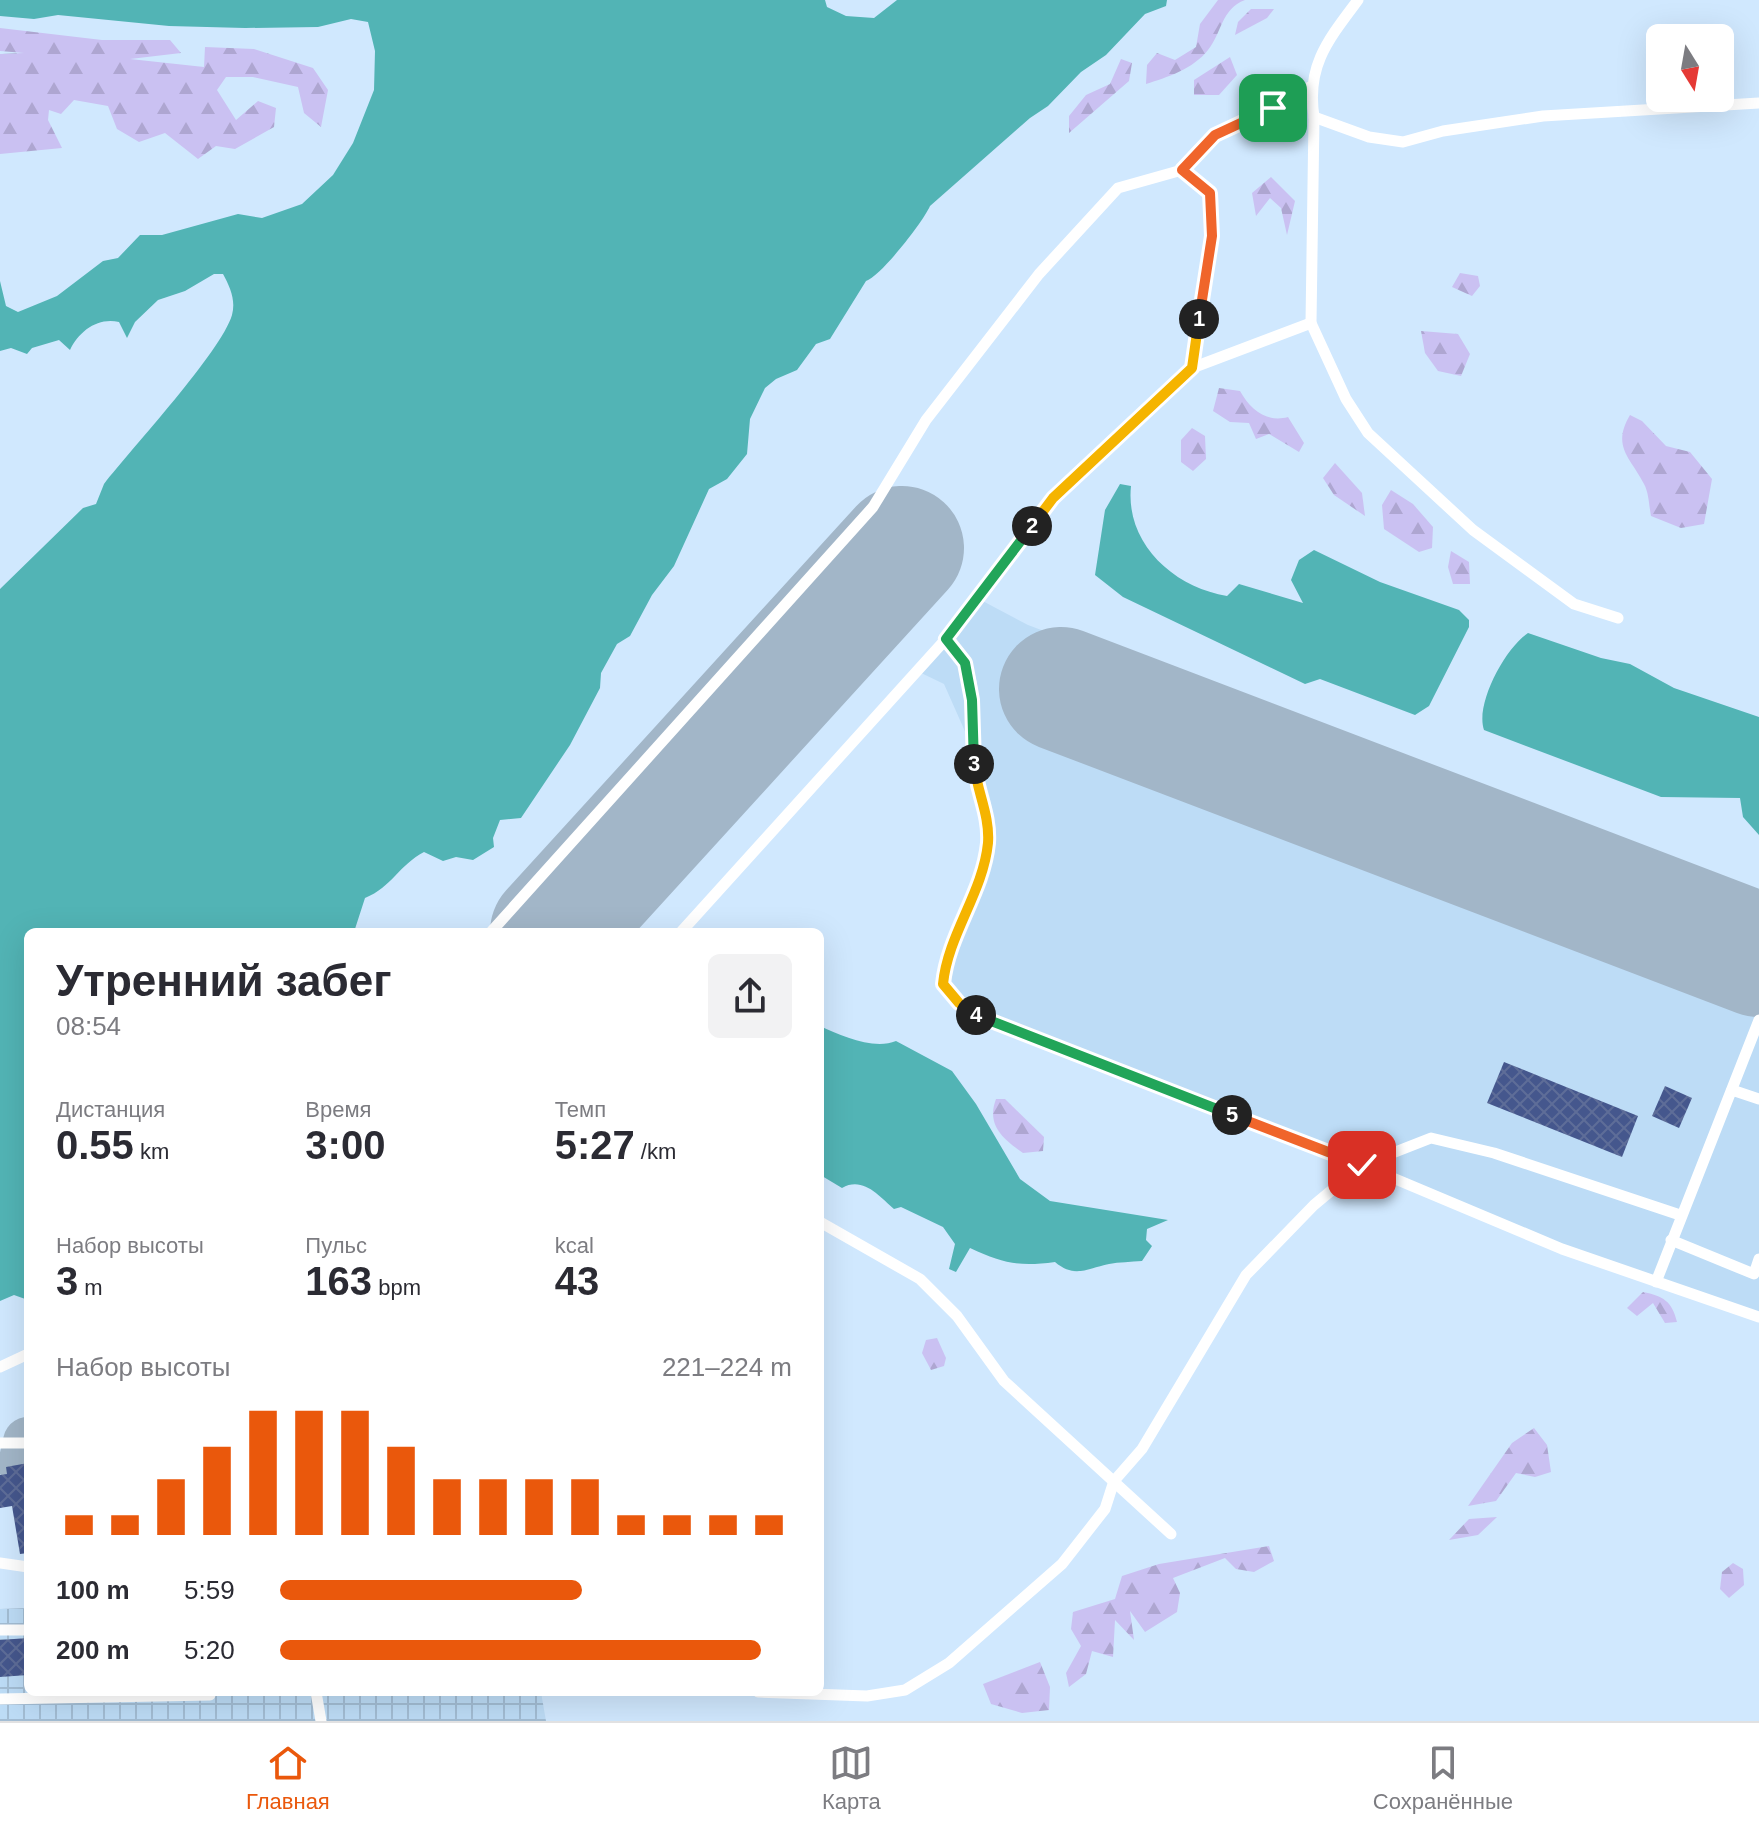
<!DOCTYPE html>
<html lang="ru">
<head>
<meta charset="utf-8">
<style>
	:root { --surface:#fff; --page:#f2f2f3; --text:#2b2b33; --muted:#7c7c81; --line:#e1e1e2; --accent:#ea580c }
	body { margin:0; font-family:Arial,sans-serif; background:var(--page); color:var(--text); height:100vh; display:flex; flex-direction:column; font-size:30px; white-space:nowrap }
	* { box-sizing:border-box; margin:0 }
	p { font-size:26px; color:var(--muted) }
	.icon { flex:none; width:44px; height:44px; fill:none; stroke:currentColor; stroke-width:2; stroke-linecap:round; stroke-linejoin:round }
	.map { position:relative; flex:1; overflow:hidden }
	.drawer { position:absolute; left:24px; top:928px; width:800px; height:768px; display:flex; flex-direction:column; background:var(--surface); border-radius:12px; box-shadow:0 8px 32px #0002 }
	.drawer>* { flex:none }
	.needle { width:52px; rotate:169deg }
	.buttons { position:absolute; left:1646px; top:24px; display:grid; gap:16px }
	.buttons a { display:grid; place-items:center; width:88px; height:88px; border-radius:12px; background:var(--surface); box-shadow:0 8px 32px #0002; font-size:40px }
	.pin { position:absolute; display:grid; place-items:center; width:68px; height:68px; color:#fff; margin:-34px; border-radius:16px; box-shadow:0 4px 12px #0006 }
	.km { position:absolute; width:40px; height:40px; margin:-20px; border-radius:50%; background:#222; color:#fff; font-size:22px; line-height:40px; text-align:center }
	.round { display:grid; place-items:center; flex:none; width:84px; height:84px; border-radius:12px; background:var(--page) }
	.summary { display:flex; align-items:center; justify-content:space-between; height:136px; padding:0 32px }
	h1 { font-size:44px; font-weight:700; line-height:60px }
	.figures { display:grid; grid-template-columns:repeat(3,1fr); gap:12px; height:136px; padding:8px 32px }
	.figures div { display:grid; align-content:center }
	.figures b { font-size:40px; font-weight:700 }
	.figures small { font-size:22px; font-weight:400 }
	.figures p { font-size:22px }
	.chart { height:224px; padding:16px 32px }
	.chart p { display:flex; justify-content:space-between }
	.chart svg { width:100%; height:144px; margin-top:8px; stroke:var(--accent); stroke-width:6 }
	ul { padding:0 32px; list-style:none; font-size:26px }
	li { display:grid; grid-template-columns:128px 96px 1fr; align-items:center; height:60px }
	li i { height:20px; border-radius:10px; background:var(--accent) }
	.dock { display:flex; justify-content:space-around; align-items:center; height:112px; border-top:2px solid var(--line); background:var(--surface); font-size:22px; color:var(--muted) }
	.dock a { display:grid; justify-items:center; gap:4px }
	.dock .selected { color:var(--accent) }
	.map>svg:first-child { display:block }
	.built { fill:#bddcf6 }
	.industrial { fill:url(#industrial-grid) }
	.forest { fill:url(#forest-firs) }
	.water { fill:#52b4b5 }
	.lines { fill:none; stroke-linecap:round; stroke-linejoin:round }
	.taxiway { stroke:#a2b6c8; stroke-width:50 }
	.runway { stroke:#a2b6c8; stroke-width:124 }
	.building { fill:url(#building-cross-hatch) }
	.service { stroke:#fff; stroke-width:11 }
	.split-1-casing { stroke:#fff; stroke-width:16 }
	.split-2-casing { stroke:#fff; stroke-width:16 }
	.split-3-casing { stroke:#fff; stroke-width:16 }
	.split-4-casing { stroke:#fff; stroke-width:16 }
	.split-5-casing { stroke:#fff; stroke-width:16 }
	.split-6-casing { stroke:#fff; stroke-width:16 }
	.split-1 { stroke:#f0652b; stroke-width:10 }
	.split-2 { stroke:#f5b400; stroke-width:10 }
	.split-3 { stroke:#22a559; stroke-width:10 }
	.split-4 { stroke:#f5b400; stroke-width:10 }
	.split-5 { stroke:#22a559; stroke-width:10 }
	.split-6 { stroke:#f0652b; stroke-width:10 }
</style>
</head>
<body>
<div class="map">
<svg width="1759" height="1721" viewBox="0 0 1759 1721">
	<defs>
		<pattern id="industrial-grid" width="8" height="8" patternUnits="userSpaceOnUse" patternTransform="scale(2)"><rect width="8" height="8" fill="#bddcf6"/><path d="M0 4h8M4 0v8" fill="none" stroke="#a3bdd4"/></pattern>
		<pattern id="forest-firs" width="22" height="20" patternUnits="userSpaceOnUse" patternTransform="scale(2)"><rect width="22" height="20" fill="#cac1f2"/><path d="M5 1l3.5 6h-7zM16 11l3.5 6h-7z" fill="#aea6d1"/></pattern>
		<pattern id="building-cross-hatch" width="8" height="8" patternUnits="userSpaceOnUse" patternTransform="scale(2)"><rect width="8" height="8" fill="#45578d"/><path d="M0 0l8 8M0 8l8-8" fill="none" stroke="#5e6d98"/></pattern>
	</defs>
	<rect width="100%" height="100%" fill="#d0e8fe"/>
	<!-- built -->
	<path class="built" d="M 977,598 L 1028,625 L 1759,900 L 1759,1318 L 1449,1202 L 976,1015 L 943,984 L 988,845 L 971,745 L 944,684 L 917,671 Z"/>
	<!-- industrial -->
	<path class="industrial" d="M 28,1608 L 28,1692 L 541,1692 L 546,1721 L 0,1721 L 0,1609 Z"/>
	<!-- forest -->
	<g class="forest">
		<path d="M 1218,0 L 1245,0 C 1221,9 1222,33 1208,50 C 1193,69 1168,77 1146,84 L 1147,65 L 1157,53 L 1175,60 L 1196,47 L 1200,24 Z"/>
		<path d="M 1251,9 L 1274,9 L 1267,18 L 1235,35 L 1238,22 Z"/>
		<path d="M 0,28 L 102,40 L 170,40 L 181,53 L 130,59 L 204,67 L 205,47 L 254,49 L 313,68 L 328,90 L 321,127 L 304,113 L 298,87 L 253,77 L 226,77 L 217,90 L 236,120 L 258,101 L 276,108 L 274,127 L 235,149 L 216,146 L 198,159 L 165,133 L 139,142 L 117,129 L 108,106 L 74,100 L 61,114 L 49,110 L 48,120 L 62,148 L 0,154 L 0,54 L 24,53 L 0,51 Z"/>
		<path d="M 1230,57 L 1237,75 L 1219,95 L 1194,95 L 1194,80 Z"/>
		<path d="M 1121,59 L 1132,63 L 1129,81 L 1069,133 L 1069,116 L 1086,95 L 1110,84 Z"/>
		<path d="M 1271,177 L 1295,201 L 1287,235 L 1281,208 L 1270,198 L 1256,216 L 1252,193 Z"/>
		<path d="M 1460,273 L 1478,276 L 1480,286 L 1472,296 L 1452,287 Z"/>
		<path d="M 1421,331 L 1458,334 L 1470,354 L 1461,376 L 1438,371 L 1425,353 Z"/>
		<path d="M 1219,388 L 1240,391 C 1250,409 1266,423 1288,417 L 1304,443 L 1299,452 L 1269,434 L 1256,439 L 1249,423 L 1230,422 L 1213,411 Z"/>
		<path d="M 1630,415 L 1642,421 L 1666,446 L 1690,452 L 1712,479 L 1704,524 L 1681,528 L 1651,516 C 1649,506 1649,493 1644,484 C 1631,458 1611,447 1630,415 Z"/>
		<path d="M 1192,428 L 1205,436 L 1206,459 L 1193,471 L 1181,462 L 1181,440 Z"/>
		<path d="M 1335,463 L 1362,493 L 1365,516 L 1334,495 L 1323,478 Z"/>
		<path d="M 1391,490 L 1413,504 L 1433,527 L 1432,548 L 1419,552 L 1384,529 L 1382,505 Z"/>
		<path d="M 1451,551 L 1469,562 L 1470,584 L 1453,584 L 1448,567 Z"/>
		<path d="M 996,1099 L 1005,1099 L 1044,1137 L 1043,1151 L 1023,1153 C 1003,1139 986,1125 996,1099 Z"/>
		<path d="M 1643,1292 C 1663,1296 1672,1301 1677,1322 L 1665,1323 L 1653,1303 L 1637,1316 L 1627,1308 Z"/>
		<path d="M 937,1338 L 946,1358 L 944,1366 L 931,1370 L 922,1353 L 926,1340 Z"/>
		<path d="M 1534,1428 L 1547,1445 L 1551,1472 L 1535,1477 L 1516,1473 L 1496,1501 L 1468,1506 L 1512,1443 Z"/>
		<path d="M 1497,1517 L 1478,1535 L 1449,1540 L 1469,1519 Z"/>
		<path d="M 1269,1546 L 1274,1561 L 1254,1572 L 1236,1569 L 1225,1558 L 1173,1578 L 1180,1593 L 1177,1612 L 1145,1632 L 1130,1611 L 1134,1640 L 1115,1620 L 1113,1657 L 1092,1651 L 1086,1674 L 1069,1687 L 1066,1673 L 1081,1646 L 1071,1629 L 1073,1612 L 1115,1599 L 1122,1576 L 1159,1564 Z"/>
		<path d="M 1733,1563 L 1743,1569 L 1744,1585 L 1729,1598 L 1720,1589 L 1722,1572 Z"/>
		<path d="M 1040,1662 L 1050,1687 L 1049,1710 L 1022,1713 L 991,1704 L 983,1684 Z"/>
	</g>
	<!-- water -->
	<g class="water">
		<path d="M 0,0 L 825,0 L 827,7 L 846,16 L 874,18 L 897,0 L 1167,0 L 1166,6 L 1145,14 L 1106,55 L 1081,72 L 1048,106 L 1030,118 L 930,206 C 923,222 881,276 866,281 L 830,339 L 816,344 L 797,370 L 776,379 L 765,388 L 750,419 L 747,454 L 727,479 L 709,489 L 674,566 L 652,595 L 630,636 L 617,644 L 601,673 L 600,688 L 570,745 L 521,818 L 500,820 L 493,838 L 494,847 L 473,860 L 456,857 L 443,861 L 424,852 C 399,865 392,887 365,898 L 354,932 L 28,932 L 28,1300 L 14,1295 L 0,1301 L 0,589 L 83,508 L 96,504 L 104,484 C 132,448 221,352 232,315 C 236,300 230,287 223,274 L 214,274 L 185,291 L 158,300 L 135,322 L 127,338 L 119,322 C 98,317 79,331 70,350 L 59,340 L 32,348 L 27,354 L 11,348 L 0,351 L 0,281 L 6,306 L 18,312 L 57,296 L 103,261 L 118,258 L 140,235 L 162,235 L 238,214 L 262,218 L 302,204 L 333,175 L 353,143 L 374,90 L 375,51 L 368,22 L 351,19 L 318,27 L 245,28 L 169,26 L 58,15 L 34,19 L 0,16 Z"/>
		<path d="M 1120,484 L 1131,486 C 1125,543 1173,587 1227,596 L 1239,584 L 1303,603 L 1291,580 L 1299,560 L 1314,550 L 1380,582 L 1459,610 L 1469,620 L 1469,627 L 1429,706 L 1415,715 L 1320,679 L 1305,684 L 1123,597 L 1095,575 L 1105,510 Z"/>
		<path d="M 1528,633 L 1601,658 L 1630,664 L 1674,688 L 1759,717 L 1759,835 L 1743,817 L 1740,798 L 1661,797 L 1484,730 C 1475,704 1505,648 1528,633 Z"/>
		<path d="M 820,1026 C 841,1036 874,1050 896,1041 L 952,1071 L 976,1104 L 1020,1179 L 1050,1201 L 1168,1220 L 1147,1229 L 1146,1240 L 1152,1246 L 1142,1261 C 1131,1262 1119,1262 1109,1264 C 1088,1268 1075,1279 1055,1262 C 1018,1267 1003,1263 970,1248 L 956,1272 L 949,1269 L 955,1244 L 943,1227 L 901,1207 L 894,1209 C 879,1196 863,1176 842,1188 L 822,1176 Z"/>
	</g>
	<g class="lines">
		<!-- taxiway -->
		<path class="taxiway" d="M 23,1464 L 28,1442"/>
		<!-- runway -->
		<g class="runway">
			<path d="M 1061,689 L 1759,955"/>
			<path d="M 552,932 L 902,548"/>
		</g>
	</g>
	<!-- building -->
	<g class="building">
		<path d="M 1504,1062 L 1638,1116 L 1622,1157 L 1487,1103 Z"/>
		<path d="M 1665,1086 L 1692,1098 L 1679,1128 L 1652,1116 Z"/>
		<path d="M 28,1463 L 28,1553 L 20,1554 L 12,1506 L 0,1508 L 0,1475 L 7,1474 L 6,1467 Z"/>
		<path d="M 28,1638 L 28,1675 L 0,1677 L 0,1640 Z"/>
	</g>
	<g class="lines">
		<!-- service -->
		<g class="service">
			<path d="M 1358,0 C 1328,40 1306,66 1314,117 L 1311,323 L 1346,399 L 1368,433 L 1473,530 L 1574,604 L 1618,618"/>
			<path d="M 1314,117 L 1369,137 L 1403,142 L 1443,131 L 1543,116 L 1759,103"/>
			<path d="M 1192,368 L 1311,323"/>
			<path d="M 946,639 C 952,647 962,655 965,663 C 980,695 969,739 975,773 C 979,798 991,818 988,844 C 982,894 948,935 943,984 L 959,1003 L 982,1018 L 1362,1165 L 1562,1249 L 1759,1317"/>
			<path d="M 491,932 L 873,507 L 926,420 L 1039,274 L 1118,188 L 1182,170 L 1215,135 L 1310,87"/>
			<path d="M 681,932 L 946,639 L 1053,498 L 1192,368 L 1212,236 L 1210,193 L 1182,170"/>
			<path d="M 1732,1090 L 1759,1099"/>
			<path d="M 820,1222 L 920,1279 L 957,1316 L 1004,1381 L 1171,1534"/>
			<path d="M 1671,1240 L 1754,1274 L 1759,1259"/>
			<path d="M 1656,1282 L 1759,1020"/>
			<path d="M 0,1367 L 28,1354"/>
			<path d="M 0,1443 L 27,1443"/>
			<path d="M 0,1563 L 28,1567"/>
			<path d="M 0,1630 L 28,1630"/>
			<path d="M 316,1692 L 321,1721"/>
			<path d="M 758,1692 L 867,1696 L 905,1690 L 949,1663 L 1062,1564 L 1105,1509 L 1114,1481 L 1142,1449 L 1246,1275 L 1314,1205 L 1362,1165 L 1431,1138 L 1494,1153 L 1680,1215"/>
			<path d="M 0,1699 L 210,1695"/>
		</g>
	</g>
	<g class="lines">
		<defs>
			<path id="split-1" d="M 1199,319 L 1212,236 L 1210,193 L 1182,170 L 1215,135 L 1273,108"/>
			<path id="split-2" d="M 1032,526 L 1053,498 L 1192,368 L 1199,319"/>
			<path id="split-3" d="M 974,764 L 972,700 L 965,663 L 946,639 L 1032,526"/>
			<path id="split-4" d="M 974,764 C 977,792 990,815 988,843 C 983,893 948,934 943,984 L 959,1003 L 976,1015"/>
			<path id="split-5" d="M 976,1015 L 1232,1115"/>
			<path id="split-6" d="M 1232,1115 L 1362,1165"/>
		</defs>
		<!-- split-1 casing -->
		<use href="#split-1" class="split-1-casing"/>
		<!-- split-2 casing -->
		<use href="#split-2" class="split-2-casing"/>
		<!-- split-3 casing -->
		<use href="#split-3" class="split-3-casing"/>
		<!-- split-4 casing -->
		<use href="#split-4" class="split-4-casing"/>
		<!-- split-5 casing -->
		<use href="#split-5" class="split-5-casing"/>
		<!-- split-6 casing -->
		<use href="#split-6" class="split-6-casing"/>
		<!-- split-1 -->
		<use href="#split-1" class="split-1"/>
		<!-- split-2 -->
		<use href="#split-2" class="split-2"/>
		<!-- split-3 -->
		<use href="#split-3" class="split-3"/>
		<!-- split-4 -->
		<use href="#split-4" class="split-4"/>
		<!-- split-5 -->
		<use href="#split-5" class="split-5"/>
		<!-- split-6 -->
		<use href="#split-6" class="split-6"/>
	</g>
</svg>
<div class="buttons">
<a><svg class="needle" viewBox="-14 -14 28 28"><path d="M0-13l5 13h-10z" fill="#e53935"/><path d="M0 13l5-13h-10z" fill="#7c7c81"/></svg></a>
</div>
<div class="pin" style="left:1273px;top:108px;background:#1e9e55"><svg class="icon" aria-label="arrive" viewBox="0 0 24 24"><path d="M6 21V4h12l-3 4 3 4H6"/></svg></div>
<div class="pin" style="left:1362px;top:1165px;background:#d93025"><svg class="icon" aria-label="check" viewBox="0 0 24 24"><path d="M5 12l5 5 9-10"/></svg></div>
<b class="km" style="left:1199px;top:319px">1</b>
<b class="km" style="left:1032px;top:526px">2</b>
<b class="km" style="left:974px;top:764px">3</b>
<b class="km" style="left:976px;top:1015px">4</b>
<b class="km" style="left:1232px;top:1115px">5</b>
<section class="drawer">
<div class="summary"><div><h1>Утренний забег</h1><p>08:54</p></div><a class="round"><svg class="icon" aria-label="share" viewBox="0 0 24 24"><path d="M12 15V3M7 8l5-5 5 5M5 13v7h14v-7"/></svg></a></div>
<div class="figures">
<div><p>Дистанция</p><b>0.55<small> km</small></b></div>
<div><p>Время</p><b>3:00</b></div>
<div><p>Темп</p><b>5:27<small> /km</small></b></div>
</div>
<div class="figures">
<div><p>Набор высоты</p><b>3<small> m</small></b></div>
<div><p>Пульс</p><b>163<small> bpm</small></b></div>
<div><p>kcal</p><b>43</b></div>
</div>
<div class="chart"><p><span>Набор высоты</span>221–224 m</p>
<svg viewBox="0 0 160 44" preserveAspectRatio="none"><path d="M5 44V38M15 44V38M25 44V27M35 44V17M45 44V6M55 44V6M65 44V6M75 44V17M85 44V27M95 44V27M105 44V27M115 44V27M125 44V38M135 44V38M145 44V38M155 44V38"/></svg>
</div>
<ul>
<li><b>100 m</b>5:59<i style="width:59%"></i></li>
<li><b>200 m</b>5:20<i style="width:94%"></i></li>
</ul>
</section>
</div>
<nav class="dock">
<a class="selected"><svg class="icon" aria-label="home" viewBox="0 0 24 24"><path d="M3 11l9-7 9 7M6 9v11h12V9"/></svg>Главная</a>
<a><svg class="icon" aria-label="map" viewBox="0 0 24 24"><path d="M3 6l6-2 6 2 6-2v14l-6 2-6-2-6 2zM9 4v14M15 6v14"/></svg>Карта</a>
<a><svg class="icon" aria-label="saved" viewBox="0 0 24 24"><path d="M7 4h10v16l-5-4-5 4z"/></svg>Сохранённые</a>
</nav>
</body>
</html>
